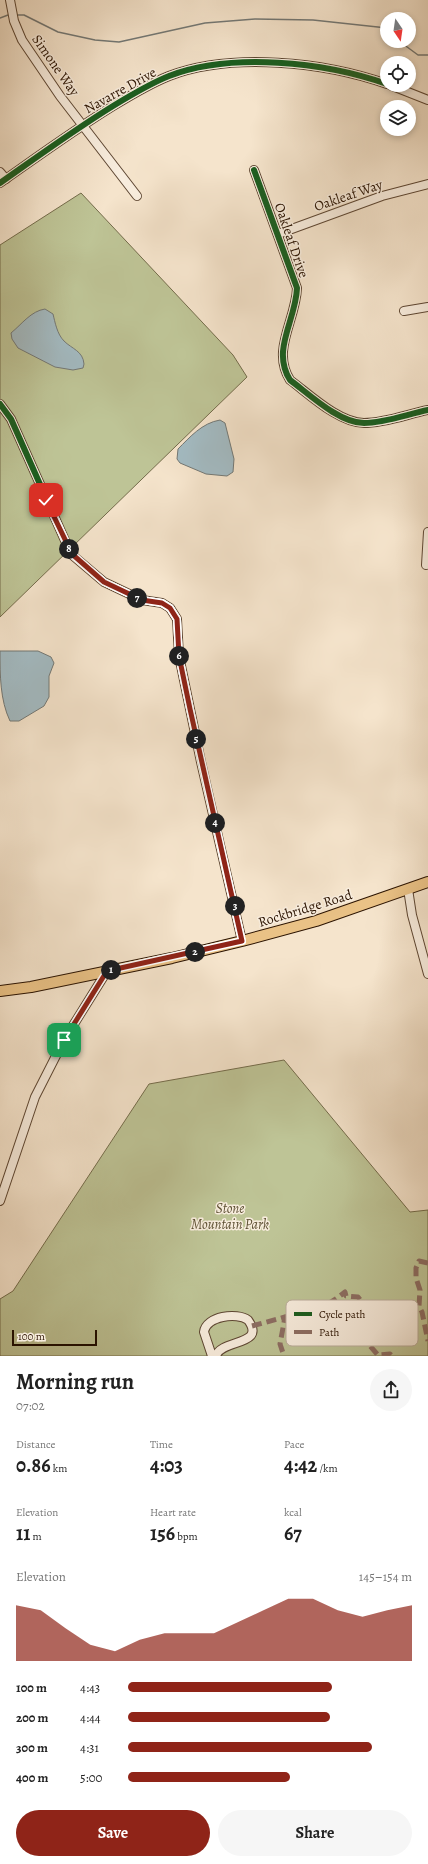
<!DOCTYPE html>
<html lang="en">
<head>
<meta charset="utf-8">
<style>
	:root { --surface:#fff; --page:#f6f6f6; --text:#222; --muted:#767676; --accent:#8f2418 }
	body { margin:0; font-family:Alegreya,serif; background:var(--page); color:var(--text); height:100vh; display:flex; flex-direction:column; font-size:15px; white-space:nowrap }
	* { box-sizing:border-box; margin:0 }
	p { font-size:13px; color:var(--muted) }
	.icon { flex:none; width:22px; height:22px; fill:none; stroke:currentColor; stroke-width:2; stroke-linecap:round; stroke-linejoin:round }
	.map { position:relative; height:1356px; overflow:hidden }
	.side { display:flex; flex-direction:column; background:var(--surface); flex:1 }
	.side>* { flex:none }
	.needle { width:26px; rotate:167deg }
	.controls { position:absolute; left:380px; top:12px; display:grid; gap:8px }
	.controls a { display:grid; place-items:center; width:36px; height:36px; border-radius:50%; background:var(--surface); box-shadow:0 2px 6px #0003; font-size:20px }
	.scale { position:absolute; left:12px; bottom:10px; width:85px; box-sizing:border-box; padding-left:4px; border:2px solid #2b1300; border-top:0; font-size:11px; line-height:14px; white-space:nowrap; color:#2b1300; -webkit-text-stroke:3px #f8edde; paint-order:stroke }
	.pin { position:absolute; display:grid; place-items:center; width:34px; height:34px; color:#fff; margin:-17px; border-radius:8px; box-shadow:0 2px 6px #0006 }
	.km { position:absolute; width:20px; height:20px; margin:-10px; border-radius:50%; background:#222; color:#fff; font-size:11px; line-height:20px; text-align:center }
	.round { display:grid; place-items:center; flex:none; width:42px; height:42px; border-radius:21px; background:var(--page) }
	.headline { display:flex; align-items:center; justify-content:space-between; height:68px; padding:0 16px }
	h1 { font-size:22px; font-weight:600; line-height:30px }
	.figures { display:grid; grid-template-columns:repeat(3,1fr); gap:6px; height:68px; padding:4px 16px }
	.figures div { display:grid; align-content:center }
	.figures b { font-size:20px; font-weight:600 }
	.figures small { font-size:11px; font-weight:400 }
	.figures p { font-size:11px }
	.chart { height:112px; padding:8px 16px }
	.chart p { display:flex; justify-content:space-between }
	.chart svg { width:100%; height:72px; margin-top:4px; fill:var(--accent); opacity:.7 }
	.cta { display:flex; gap:8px; margin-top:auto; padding:8px 16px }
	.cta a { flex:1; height:46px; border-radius:24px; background:var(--accent); color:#fff; font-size:16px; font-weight:600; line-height:46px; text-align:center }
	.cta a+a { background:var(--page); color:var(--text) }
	ul { padding:0 16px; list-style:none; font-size:13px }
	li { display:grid; grid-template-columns:64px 48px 1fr; align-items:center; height:30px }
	li i { height:10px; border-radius:5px; background:var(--accent) }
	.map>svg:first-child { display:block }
	.green { fill:#bec496; stroke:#746c4b }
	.water { fill:#a3bbc3; stroke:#737875 }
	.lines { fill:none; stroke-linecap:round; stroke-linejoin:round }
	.stream { stroke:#737875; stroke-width:1.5 }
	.minor-casing { stroke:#5e4733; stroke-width:10 }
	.major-casing { stroke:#2b1300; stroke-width:12 }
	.minor { stroke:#f8edde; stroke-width:8 }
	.major { stroke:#eac286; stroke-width:10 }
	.quiet { stroke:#8d6e63; stroke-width:5; stroke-dasharray:10 5; stroke-linecap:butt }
	.cycleway-casing { stroke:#f8edde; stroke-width:8 }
	.cycleway { stroke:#1b5e20; stroke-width:6 }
	.route-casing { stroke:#fff; stroke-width:8 }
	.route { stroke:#8f2418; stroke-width:5 }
	.labels { text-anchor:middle; stroke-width:3; stroke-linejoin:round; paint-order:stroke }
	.street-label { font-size:14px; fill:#2b1300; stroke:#f8edde }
	.park-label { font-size:14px; font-style:italic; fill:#5e5134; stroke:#f8edde }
	.key { fill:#f8edde; stroke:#baac9b; stroke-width:1 }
	.key-label { font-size:11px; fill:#2b1300 }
</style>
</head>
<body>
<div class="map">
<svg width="428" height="1356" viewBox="0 0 428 1356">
	<rect width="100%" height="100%" fill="#f5e4cc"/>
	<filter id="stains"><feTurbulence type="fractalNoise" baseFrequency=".005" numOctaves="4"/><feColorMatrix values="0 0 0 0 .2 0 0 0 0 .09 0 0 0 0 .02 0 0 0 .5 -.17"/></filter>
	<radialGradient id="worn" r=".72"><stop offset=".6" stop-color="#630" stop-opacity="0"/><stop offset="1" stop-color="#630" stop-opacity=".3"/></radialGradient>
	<!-- green -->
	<g class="green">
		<path d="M 81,193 L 233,355 L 247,377 L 0,617 L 0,245 Z"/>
		<path d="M 284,1060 L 410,1212 L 428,1210 L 428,1356 L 0,1356 L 0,1299 L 13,1291 L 149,1084 Z"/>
	</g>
	<!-- water -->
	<g class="water">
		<path d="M 45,309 L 53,314 C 55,322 57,334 64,341 C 72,349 83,351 84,364 L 83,368 L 73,370 L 55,367 L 18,348 L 12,339 L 11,333 C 22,324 31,311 45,309 Z"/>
		<path d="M 220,420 L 225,423 L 234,459 L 233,472 L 227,476 L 206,474 L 180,463 L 177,459 L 178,449 C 190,437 202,423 220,420 Z"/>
		<path d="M 0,651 L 38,651 L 51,657 L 54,663 L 49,676 L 49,697 L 44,706 L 19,721 L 10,721 C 0,700 0,675 0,651 Z"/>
	</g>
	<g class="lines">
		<!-- stream -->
		<g class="stream">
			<path d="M 18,15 L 24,15 L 58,32 L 95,40 L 119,42 L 205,23 L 255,19 L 313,20 L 387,28"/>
			<path d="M 0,18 L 8,15"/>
			<path d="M 399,41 L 418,55 L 428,55"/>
		</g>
		<defs>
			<g id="minor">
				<path d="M 10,0 L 14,21 L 22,40 L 60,96 L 137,196"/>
				<path d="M 390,85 L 428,100"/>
				<path d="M 254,170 L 297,288 C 296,320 271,350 290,380 C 309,394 339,423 364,423 C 385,423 408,414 428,410"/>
				<path d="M 0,172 L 6,179"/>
				<path d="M 0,183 C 37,157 74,130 113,106 C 131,95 149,84 169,76 C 232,52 324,62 387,84"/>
				<path d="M 278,234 L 382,196 L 428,184"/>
				<path d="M 404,311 L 428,307"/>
				<path d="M 0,404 L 11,419 L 71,554 L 104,582 L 142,600 L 162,603 L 170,608 L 177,619 L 179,656 L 201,762 L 242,941"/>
				<path d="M 426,565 L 428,532"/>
				<path d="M 408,889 L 412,915 L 428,974"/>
				<path d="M 0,1201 L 35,1097 L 64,1040 L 107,971"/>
				<path d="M 212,1356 L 204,1332 C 206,1316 237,1312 248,1320 C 267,1346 221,1339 216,1356"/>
			</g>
			<path id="major" d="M 0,991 L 31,987 L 172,958 L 242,941 L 316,921 L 428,882"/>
		</defs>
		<!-- minor casing -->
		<use href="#minor" class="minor-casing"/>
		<!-- major casing -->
		<use href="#major" class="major-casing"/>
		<!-- minor -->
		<use href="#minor" class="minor"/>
		<!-- major -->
		<use href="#major" class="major"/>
		<!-- quiet -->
		<g class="quiet">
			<path d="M 428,1263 L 419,1261 L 416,1268 L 416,1278 L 420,1290 L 419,1306 L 422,1312 L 428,1341"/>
			<path d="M 285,1317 C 308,1313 327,1307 345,1292 L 346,1296 L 358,1297 C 367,1308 364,1318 363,1331 C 362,1339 373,1349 378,1355 L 390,1354 L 392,1356"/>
			<path d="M 252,1326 L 285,1317 L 280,1344 L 284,1356"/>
		</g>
		<defs>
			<g id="cycleway">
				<path d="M 254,170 L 297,288 C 296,320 271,350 290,380 C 309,394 339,423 364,423 C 385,423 408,414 428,410"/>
				<path d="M 0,183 C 37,157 74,130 113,106 C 131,95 149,84 169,76 C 232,52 324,62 387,84"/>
				<path d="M 0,404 L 11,419 L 71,554 L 104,582 L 142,600 L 162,603 L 170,608 L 177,619 L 179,656 L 201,762 L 242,941"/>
			</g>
		</defs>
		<!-- cycleway casing -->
		<use href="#cycleway" class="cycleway-casing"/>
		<!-- cycleway -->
		<use href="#cycleway" class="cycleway"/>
	</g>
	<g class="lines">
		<defs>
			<path id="route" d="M 46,500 L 72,554 L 104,582 L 142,600 L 162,603 L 170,608 L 177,619 L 179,656 L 190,709 L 242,941 L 107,971 L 64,1040"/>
		</defs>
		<!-- route casing -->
		<use href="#route" class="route-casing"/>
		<!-- route -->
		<use href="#route" class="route"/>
	</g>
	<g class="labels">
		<!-- street labels -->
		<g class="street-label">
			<text transform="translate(56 65) rotate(55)" y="5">Simone Way</text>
			<text transform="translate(120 90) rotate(-29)" y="5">Navarre Drive</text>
			<text transform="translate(348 195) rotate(-19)" y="5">Oakleaf Way</text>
			<text transform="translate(292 240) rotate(71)" y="5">Oakleaf Drive</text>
			<text transform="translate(305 908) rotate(-17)" y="5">Rockbridge Road</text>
		</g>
		<!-- park labels -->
		<g class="park-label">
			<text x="230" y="1213">Stone<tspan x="230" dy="16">Mountain Park</tspan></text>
		</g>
	</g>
	<!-- legend -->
	<rect x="286" y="1300" width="132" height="46" rx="6" class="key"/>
	<rect x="294" y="1312" width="18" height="4" fill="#1b5e20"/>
	<rect x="294" y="1330" width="18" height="4" fill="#8d6e63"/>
	<g class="key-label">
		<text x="319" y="1318">Cycle path</text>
		<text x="319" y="1336">Path</text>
	</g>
	<rect width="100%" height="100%" filter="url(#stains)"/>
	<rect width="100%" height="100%" fill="url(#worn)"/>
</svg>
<div class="controls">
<a><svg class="needle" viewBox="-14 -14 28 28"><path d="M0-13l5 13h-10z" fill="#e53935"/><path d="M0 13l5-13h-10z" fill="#767676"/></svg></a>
<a><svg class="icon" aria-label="locate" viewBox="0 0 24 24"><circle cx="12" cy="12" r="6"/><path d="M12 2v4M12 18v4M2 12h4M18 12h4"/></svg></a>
<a><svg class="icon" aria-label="layers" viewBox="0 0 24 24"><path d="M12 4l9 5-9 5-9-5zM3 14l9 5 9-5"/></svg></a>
</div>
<div class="scale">100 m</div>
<div class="pin" style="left:64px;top:1040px;background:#1e9e55"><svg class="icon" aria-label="arrive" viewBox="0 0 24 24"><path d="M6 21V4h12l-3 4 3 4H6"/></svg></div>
<div class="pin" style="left:46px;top:500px;background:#d93025"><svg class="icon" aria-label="check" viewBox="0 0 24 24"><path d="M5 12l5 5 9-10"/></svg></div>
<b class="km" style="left:111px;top:970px">1</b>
<b class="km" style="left:195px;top:952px">2</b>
<b class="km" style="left:235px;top:906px">3</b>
<b class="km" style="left:215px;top:823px">4</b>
<b class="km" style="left:196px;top:739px">5</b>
<b class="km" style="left:179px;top:656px">6</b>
<b class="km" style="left:137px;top:598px">7</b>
<b class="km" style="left:69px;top:549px">8</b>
</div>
<section class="side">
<div class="headline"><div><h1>Morning run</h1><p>07:02</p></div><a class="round"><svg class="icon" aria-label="share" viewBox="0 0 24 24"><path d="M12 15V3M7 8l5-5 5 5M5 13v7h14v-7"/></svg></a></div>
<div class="figures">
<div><p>Distance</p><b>0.86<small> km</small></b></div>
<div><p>Time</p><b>4:03</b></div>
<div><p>Pace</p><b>4:42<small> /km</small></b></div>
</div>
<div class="figures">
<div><p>Elevation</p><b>11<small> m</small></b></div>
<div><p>Heart rate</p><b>156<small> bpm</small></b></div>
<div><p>kcal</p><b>67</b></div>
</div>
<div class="chart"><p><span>Elevation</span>145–154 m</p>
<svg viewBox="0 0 160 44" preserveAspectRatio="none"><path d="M0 44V10L10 13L20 24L30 34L40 38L50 31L60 27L70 27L80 27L90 20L100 13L110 6L120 6L130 13L140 17L150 13L160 10V44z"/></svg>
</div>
<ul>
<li><b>100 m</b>4:43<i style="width:72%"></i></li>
<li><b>200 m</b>4:44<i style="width:71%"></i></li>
<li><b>300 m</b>4:31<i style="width:86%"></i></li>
<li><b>400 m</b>5:00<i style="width:57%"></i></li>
</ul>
<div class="cta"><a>Save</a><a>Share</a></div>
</section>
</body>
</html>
